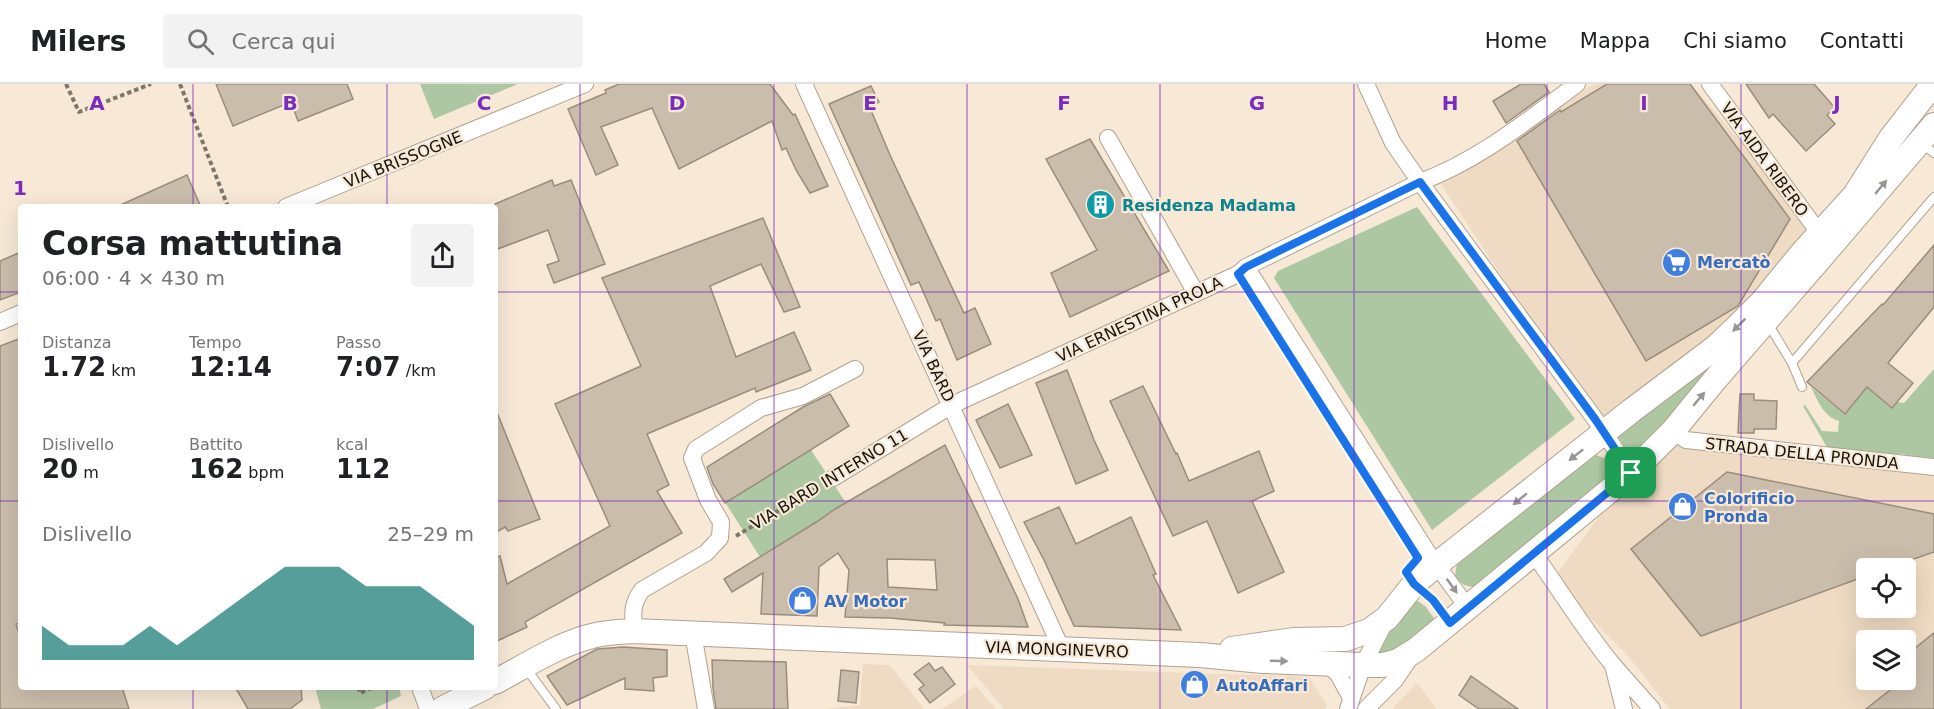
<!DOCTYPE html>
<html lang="it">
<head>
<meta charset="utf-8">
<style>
	:root { --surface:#fff; --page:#f2f2f2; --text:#202124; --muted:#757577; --line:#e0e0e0; --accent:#0f766e }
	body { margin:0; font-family:"DejaVu Sans",sans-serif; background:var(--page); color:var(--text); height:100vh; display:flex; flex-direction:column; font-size:22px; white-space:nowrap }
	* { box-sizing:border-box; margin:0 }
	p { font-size:20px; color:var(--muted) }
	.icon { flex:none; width:33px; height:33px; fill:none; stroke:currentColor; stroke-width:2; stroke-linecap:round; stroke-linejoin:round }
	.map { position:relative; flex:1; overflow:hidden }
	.drawer { position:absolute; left:18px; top:120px; width:480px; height:486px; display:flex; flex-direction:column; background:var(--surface); border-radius:6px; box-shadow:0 6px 24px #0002 }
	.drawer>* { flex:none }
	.tools { position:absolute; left:1856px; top:474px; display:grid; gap:12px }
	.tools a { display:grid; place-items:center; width:60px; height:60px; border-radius:6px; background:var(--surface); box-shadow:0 6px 24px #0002; font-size:30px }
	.pin { position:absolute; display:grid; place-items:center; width:51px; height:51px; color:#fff; margin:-26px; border-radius:12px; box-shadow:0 3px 9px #0006 }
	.round { display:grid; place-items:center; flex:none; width:63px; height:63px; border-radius:6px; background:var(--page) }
	.headline { display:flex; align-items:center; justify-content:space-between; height:102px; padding:0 24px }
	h1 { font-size:33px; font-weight:600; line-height:45px }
	.metrics { display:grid; grid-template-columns:repeat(3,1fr); gap:9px; height:102px; padding:6px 24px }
	.metrics div { display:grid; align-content:center }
	.metrics b { font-size:26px; font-weight:600 }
	.metrics small { font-size:16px; font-weight:400 }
	.metrics p { font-size:16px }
	.chart { height:168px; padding:12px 24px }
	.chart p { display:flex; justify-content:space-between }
	.chart svg { width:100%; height:108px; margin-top:6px; fill:var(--accent); opacity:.7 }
	header { display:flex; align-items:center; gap:36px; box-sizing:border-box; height:84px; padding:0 30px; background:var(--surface); border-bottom:2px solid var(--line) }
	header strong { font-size:28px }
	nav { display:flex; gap:33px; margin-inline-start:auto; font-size:21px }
	.search { width:420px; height:54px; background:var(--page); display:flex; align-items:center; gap:15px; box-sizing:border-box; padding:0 21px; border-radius:6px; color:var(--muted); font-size:22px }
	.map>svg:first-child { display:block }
	.built { fill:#efdbc3; fill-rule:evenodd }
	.green { fill:#acc7a1 }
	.building { fill:#cbbdac; stroke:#9a8d7c; stroke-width:1.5; fill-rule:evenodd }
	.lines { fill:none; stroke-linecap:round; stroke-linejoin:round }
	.lane-casing { stroke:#b0a291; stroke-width:10 }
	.street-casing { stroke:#b0a291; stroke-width:18 }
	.secondary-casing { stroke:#b0a291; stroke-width:26 }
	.path { stroke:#7f766a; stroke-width:4; stroke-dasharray:4.5 3; stroke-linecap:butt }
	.lane { stroke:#fff; stroke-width:8 }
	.street { stroke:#fff; stroke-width:16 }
	.secondary { stroke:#fff; stroke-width:24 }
	.oneway { fill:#989593 }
	.route-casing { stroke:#fff; stroke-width:12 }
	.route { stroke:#1a73e8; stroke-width:8 }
	.grid { fill:none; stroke:#7b2cbf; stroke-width:1.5; stroke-opacity:0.55 }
	.labels { text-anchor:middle; stroke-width:4.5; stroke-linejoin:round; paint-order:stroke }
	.street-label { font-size:16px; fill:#19140e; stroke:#f7e9d6 }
	.culture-label { font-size:16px; font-weight:bold; fill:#0d838f; stroke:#f7e9d6; text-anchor:start }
	.shop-label { font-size:16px; font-weight:bold; fill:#366cbe; stroke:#f7e9d6; text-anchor:start }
	.grid-label { font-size:20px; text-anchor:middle; font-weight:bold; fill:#7b2cbf; stroke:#f7e9d6; stroke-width:4.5; stroke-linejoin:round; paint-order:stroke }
</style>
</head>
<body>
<header>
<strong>Milers</strong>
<div class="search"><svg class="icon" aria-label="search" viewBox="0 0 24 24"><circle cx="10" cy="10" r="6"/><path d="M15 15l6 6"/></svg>Cerca qui</div>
<nav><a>Home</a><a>Mappa</a><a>Chi siamo</a><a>Contatti</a></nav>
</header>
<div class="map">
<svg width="1934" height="625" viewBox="0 0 1934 625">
	<rect width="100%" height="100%" fill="#f7e9d6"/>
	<!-- built -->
	<g class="built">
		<path d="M 1594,0 L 1691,0 L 1820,150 L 1674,346 L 1934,382 L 1934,625 L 1670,625 L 1628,572 L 1552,496 L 1631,389 L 1441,100 ZM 1866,484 L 1905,484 L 1905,524 L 1866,524 ZM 1866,556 L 1905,556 L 1905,596 L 1866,596 Z"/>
		<path d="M 863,580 L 890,581 L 924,625 L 824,625 L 860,621 Z"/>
		<path d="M 967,581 L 1309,593 L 1327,621 L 1324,625 L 1004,625 Z"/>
		<path d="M 1417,599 L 1437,625 L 1392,625 Z"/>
		<path d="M 976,602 L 996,625 L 942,625 Z"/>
	</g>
	<!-- green -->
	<g class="green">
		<path d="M 420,0 L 518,0 L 434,35 Z"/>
		<path d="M 1417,123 L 1575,335 L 1432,446 L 1274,194 L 1278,187 Z"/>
		<path d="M 1741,257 L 1635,371 L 1631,371 L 1618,353 L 1618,350 Z"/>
		<path d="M 1934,285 L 1934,376 L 1902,370 L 1874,372 L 1828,365 L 1803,322 L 1805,321 L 1822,347 L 1838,348 L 1839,337 C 1823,332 1818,317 1811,303 L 1844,330 L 1867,303 L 1892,324 L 1896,318 L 1904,319 Z"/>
		<path d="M 811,366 L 846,419 L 760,473 L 725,418 Z"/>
		<path d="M 1593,370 L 1607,375 L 1612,384 L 1610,393 L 1481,502 C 1467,504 1463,502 1455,492 L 1457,478 Z"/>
		<path d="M 1415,515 L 1426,523 L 1435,536 L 1395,570 L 1372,569 Z"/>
		<path d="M 315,603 L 399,603 L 401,612 L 373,625 L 321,625 Z"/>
	</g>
	<!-- building -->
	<g class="building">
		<path d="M 216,0 L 347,0 L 353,15 L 298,37 L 291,18 L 233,42 Z"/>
		<path d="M 619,0 L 770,0 L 793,31 L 795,30 L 828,102 L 810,109 L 796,86 L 786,64 L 782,66 L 772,37 L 679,85 L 652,24 L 601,43 L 618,81 L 596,91 L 568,25 L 606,9 L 605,6 Z"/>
		<path d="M 1521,0 L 1544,0 L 1549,8 L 1506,39 L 1493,17 Z"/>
		<path d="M 1607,0 L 1690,0 L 1790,135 L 1738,222 L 1646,277 L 1517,57 L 1560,26 L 1561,28 Z"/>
		<path d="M 1746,0 L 1814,0 L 1835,24 L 1827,31 L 1835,40 L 1806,67 L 1773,30 L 1769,34 Z"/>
		<path d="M 871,2 L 879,18 L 870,24 L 890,71 L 964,229 L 975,224 L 991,260 L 957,276 L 940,235 L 936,237 L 919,198 L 911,201 L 829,20 Z"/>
		<path d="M 1090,55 L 1169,187 L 1070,233 L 1051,189 L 1097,166 L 1046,75 Z"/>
		<path d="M 187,91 L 201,123 L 116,123 Z"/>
		<path d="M 552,96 L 554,102 L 571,96 L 605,180 L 554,199 L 547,181 L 559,177 L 548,146 L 495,166 L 495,120 Z"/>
		<path d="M 763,134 L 800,223 L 784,228 L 761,180 L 710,202 L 736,273 L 794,248 L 811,286 L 756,308 L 755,304 L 647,350 L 669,401 L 657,407 L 682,449 L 525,538 L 527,543 L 495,558 L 495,473 L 500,472 L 507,500 L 610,442 L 555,320 L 641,282 L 602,194 Z"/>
		<path d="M 1934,161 L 1934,223 L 1888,279 L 1913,299 L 1892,324 L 1867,303 L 1845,330 L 1807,298 L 1882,220 L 1883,221 Z"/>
		<path d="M 21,168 L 21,208 L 0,216 L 0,177 Z"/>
		<path d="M 21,254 L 21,539 L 16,540 L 21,556 L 21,603 L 122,603 L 129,625 L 0,625 L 0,262 Z"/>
		<path d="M 1067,286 L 1094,356 L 1108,386 L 1076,400 L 1036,299 Z"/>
		<path d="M 1143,302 L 1176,370 L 1177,369 L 1189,397 L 1259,367 L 1274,407 L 1252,417 L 1284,488 L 1238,509 L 1207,437 L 1173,452 L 1110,317 Z"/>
		<path d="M 830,310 L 849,342 L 725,419 L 713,400 L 707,383 L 803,323 Z"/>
		<path d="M 1740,310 L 1754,310 L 1754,316 L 1777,317 L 1776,345 L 1754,345 L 1754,349 L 1738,349 Z"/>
		<path d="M 1008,320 L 1032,371 L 1000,384 L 976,336 Z"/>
		<path d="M 496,326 L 540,435 L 508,447 L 505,443 L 495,449 Z"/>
		<path d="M 945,361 L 1018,515 L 1028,543 L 944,541 L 945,539 L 890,534 L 845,533 L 849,486 L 838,469 L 819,483 L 817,532 L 761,530 L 763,489 L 732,508 L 724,495 L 818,437 L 835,425 ZM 887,475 L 935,476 L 937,506 L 888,503 Z"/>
		<path d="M 1727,388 L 1934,430 L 1934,468 L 1888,484 L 1866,484 L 1866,492 L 1701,552 L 1631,465 Z"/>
		<path d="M 1059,423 L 1076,460 L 1131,433 L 1156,490 L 1153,491 L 1181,546 L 1074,542 L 1044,476 L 1024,438 Z"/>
		<path d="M 1934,549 L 1934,625 L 1866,625 L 1890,606 L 1882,596 L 1905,596 L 1905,572 Z"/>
		<path d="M 623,563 L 667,566 L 667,592 L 653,594 L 654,607 L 625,605 L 625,594 L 567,621 L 547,592 L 597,565 Z"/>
		<path d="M 712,576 L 786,578 L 788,625 L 716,625 L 713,604 Z"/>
		<path d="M 929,579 L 935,587 L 942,583 L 955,600 L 930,619 L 919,605 L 924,601 L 914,590 Z"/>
		<path d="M 841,586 L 859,588 L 856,619 L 838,617 Z"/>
		<path d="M 1471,592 L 1518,625 L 1479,625 L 1459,611 Z"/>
		<path d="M 235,603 L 301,603 L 302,616 L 290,625 L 248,625 Z"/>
	</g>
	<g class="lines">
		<defs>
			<g id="lane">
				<path d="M 1922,60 L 1934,69"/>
				<path d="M 1767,238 L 1792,279"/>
				<path d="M 1802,303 L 1792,279 L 1934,113"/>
				<path d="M 525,583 L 556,625"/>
			</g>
			<g id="street">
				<path d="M 804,0 L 1062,566"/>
				<path d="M 1366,0 L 1393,59 L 1420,98 L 1595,335 L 1631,389"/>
				<path d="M 1710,0 L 1820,150"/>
				<path d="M 1108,54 L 1196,209"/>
				<path d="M 286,123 L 585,0"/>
				<path d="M 1246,183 L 1428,469 L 1468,524"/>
				<path d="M 0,238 L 21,229"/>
				<path d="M 1673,347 L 1686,356 L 1934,383"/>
				<path d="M 833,394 L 952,321 L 1238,190 L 1246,183 L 1420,98 C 1478,77 1528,36 1577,0"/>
				<path d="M 1534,470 C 1561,507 1584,546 1613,581"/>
				<path d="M 634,547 C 633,530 631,521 642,506 L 706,469 L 720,454 L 721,438 L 708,416 L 692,374 L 696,365 L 761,324 L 803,312 L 855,285"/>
				<path d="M 693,549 L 706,625"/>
				<path d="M 1326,579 L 1338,590 L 1351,614"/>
				<path d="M 420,603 L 428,625"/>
				<path d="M 1348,625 L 1363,581 L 1385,538"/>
				<path d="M 1366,625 L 1395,596 L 1412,571"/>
				<path d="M 1624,625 L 1613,581 L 1652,625"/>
			</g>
			<g id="secondary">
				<path d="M 1232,565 L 1294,556 L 1345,555 L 1369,547 L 1387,534 L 1414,500 L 1436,481 L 1631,327 L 1716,263 L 1737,243 L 1762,218 L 1803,168 L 1855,111 L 1891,54 L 1933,0"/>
				<path d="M 495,598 C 525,582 559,560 592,552 C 606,548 620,548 634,547 L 1200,571 L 1263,577 L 1363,581 L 1383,581 L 1398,577 L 1416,566 L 1439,547 L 1631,389 L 1673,347 L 1713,298 L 1823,171 L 1934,41"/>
				<path d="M 442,625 L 485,603"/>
			</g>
		</defs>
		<!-- lane casing -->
		<use href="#lane" class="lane-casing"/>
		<!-- street casing -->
		<use href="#street" class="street-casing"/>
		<!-- secondary casing -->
		<use href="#secondary" class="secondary-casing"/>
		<!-- path -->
		<g class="path">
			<path d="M 66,0 L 79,28 L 151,0"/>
			<path d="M 180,0 L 228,123"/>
			<path d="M 736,452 L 820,402"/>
			<path d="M 358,603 L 360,609 L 374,603"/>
		</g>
		<!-- lane -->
		<use href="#lane" class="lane"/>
		<!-- street -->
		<use href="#street" class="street"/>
		<!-- secondary -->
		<use href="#secondary" class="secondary"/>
	</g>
	<!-- one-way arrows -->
	<defs><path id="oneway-solid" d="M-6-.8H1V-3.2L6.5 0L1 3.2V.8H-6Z" transform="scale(1.5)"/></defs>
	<g class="oneway">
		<use href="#oneway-solid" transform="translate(1881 103) rotate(-50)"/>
		<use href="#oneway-solid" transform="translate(1739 241) rotate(135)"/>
		<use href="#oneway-solid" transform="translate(1699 315) rotate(-50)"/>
		<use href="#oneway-solid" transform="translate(1576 371) rotate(142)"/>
		<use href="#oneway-solid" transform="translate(1520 415) rotate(141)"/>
		<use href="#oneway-solid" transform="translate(1452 502) rotate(54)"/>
		<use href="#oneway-solid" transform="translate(1279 577) rotate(2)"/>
	</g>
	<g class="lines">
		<defs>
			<path id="route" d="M 1420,98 L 1595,335 L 1631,389 L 1450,539 L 1433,516 L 1414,500 L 1406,488 L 1418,474 L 1238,190 L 1246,183 Z"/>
		</defs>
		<!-- route casing -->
		<use href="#route" class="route-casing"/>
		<!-- route -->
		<use href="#route" class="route"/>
	</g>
	<!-- grid -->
	<path class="grid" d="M 193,0 L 193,123M 387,0 L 387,123M 580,0 L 580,625M 774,0 L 774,625M 967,0 L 967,625M 1160,0 L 1160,625M 1354,0 L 1354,625M 1547,0 L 1547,625M 1741,0 L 1741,625M 0,208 L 21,208M 495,208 L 1934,208M 0,417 L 21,417M 495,417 L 1934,417M 193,603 L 193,625M 387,603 L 387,625"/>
	<!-- icons -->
	<defs>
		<symbol id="building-disc" viewBox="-11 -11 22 22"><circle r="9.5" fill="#0f9aa8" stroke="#f7e9d6"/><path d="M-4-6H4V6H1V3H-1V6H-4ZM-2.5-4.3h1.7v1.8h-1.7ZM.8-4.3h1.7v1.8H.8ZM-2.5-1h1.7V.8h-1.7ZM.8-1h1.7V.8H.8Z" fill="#fff"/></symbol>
		<symbol id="supermarket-disc" viewBox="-11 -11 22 22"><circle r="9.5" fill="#3f7fe0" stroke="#f7e9d6"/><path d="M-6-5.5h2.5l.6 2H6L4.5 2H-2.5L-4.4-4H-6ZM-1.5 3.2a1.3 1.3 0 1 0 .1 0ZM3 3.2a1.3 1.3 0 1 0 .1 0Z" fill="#fff"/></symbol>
		<symbol id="shop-disc" viewBox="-11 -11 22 22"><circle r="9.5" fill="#3f7fe0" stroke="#f7e9d6"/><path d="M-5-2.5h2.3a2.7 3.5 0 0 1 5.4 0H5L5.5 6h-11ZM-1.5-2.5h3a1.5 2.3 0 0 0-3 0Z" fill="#fff"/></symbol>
	</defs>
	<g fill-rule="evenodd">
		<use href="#building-disc" x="1084" y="104" width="33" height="33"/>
		<use href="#supermarket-disc" x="1660" y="162" width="33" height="33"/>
		<use href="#shop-disc" x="1666" y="406" width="33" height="33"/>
		<use href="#shop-disc" x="786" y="500" width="33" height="33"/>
		<use href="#shop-disc" x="1178" y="584" width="33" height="33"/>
	</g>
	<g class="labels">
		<!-- street labels -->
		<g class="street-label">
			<text transform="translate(403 75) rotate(-22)" y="6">VIA BRISSOGNE</text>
			<text transform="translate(1765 75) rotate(54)" y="6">VIA AIDA RIBERO</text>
			<text transform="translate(1139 235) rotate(-25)" y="6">VIA ERNESTINA PROLA</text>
			<text transform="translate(934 282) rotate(65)" y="6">VIA BARD</text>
			<text transform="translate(1802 369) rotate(6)" y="6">STRADA DELLA PRONDA</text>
			<text transform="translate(829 395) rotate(-31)" y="6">VIA BARD INTERNO 11</text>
			<text transform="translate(1057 565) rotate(2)" y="6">VIA MONGINEVRO</text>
		</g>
		<!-- culture labels -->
		<g class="culture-label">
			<text x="1122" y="127">Residenza Madama</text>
		</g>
		<!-- shop labels -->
		<g class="shop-label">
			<text x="1697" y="184">Mercatò</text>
			<text x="1704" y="420">Colorificio<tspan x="1704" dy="18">Pronda</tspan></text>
			<text x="824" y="523">AV Motor</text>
			<text x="1216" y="607">AutoAffari</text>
		</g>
	</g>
	<g class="grid-label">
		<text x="97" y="26">A</text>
		<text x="290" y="26">B</text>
		<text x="484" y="26">C</text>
		<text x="677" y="26">D</text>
		<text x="870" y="26">E</text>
		<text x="1064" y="26">F</text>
		<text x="1257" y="26">G</text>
		<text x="1450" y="26">H</text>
		<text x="1644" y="26">I</text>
		<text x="1837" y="26">J</text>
		<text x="20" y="111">1</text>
	</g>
</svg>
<div class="tools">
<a><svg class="icon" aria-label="locate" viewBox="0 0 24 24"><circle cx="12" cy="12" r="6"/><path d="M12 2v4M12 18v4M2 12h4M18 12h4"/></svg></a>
<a><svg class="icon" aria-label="layers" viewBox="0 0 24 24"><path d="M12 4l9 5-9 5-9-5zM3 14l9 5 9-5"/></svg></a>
</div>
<div class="pin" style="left:1631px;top:389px;background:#1e9e55"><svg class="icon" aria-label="arrive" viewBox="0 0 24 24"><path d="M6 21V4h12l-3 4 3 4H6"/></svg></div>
<section class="drawer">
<div class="headline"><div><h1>Corsa mattutina</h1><p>06:00 · 4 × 430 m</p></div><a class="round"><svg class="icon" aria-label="share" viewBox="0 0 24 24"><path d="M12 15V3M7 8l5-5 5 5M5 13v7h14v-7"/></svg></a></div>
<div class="metrics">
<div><p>Distanza</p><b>1.72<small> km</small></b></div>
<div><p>Tempo</p><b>12:14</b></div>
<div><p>Passo</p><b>7:07<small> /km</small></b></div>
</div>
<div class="metrics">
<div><p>Dislivello</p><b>20<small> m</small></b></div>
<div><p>Battito</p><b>162<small> bpm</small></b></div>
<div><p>kcal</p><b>112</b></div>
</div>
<div class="chart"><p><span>Dislivello</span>25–29 m</p>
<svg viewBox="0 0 160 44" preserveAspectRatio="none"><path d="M0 44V30L10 38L20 38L30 38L40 30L50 38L60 30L70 22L80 14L90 6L100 6L110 6L120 14L130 14L140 14L150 22L160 30V44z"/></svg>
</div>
</section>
</div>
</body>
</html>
